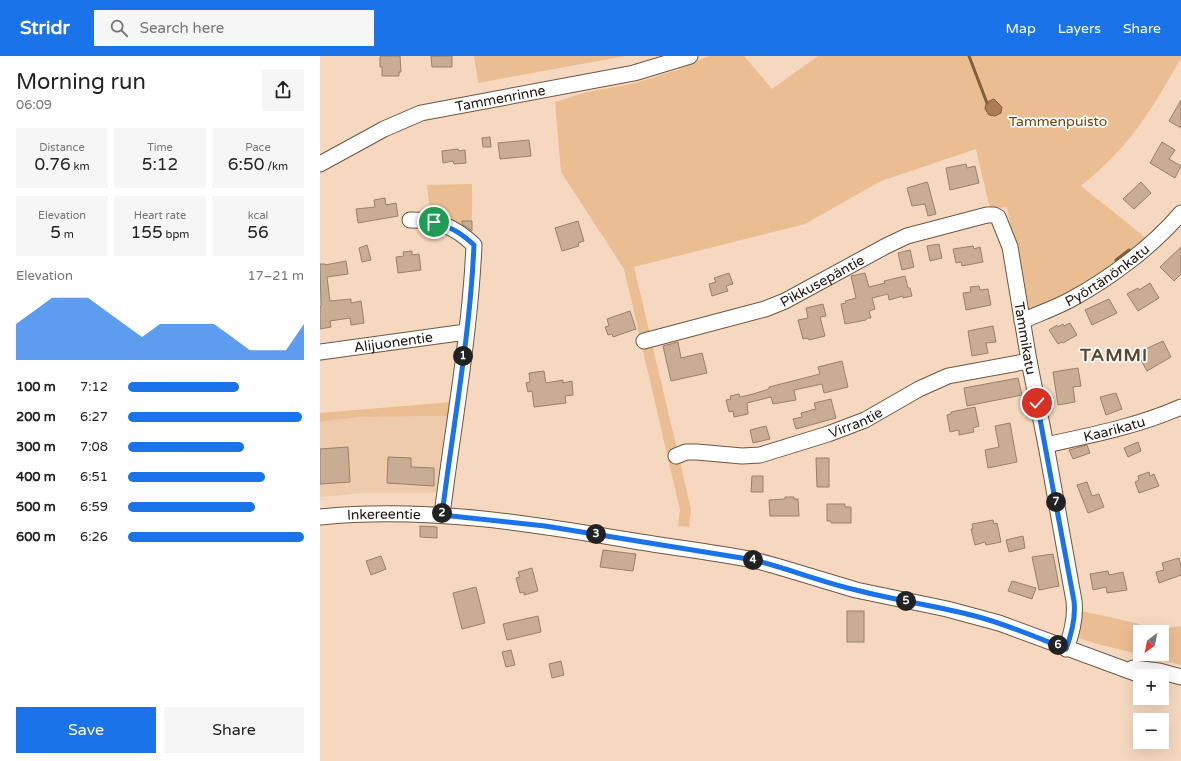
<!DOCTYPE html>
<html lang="en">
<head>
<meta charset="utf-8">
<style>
	:root { --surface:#fff; --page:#f6f6f6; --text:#222; --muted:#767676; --accent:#1a73e8 }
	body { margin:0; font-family:"Varela Round",sans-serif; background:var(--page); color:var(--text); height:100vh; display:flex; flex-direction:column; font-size:15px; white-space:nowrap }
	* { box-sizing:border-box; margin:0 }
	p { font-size:13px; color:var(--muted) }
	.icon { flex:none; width:22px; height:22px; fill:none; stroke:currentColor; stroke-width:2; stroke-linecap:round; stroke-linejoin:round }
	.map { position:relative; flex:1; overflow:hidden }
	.details { display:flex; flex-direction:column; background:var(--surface); width:320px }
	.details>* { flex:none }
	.needle { width:26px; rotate:212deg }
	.buttons { position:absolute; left:813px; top:569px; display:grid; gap:8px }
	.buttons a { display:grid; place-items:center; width:36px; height:36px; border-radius:0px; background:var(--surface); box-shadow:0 4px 16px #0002; font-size:20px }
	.pin { position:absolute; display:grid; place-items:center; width:34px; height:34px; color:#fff; margin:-17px; border:2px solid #fff; border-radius:50%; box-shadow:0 1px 4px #0007 }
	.km { position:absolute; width:20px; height:20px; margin:-10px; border-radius:50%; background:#222; color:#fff; font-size:11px; line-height:20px; text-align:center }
	.round { display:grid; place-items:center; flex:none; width:42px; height:42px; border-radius:0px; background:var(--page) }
	.head { display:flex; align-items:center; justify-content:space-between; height:68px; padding:0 16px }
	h1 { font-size:22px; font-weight:600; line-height:30px }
	.metrics { display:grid; grid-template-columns:repeat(3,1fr); gap:6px; height:68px; padding:4px 16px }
	.metrics div { display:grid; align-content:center; border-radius:0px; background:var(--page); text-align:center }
	.metrics b { font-size:17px; font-weight:600 }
	.metrics small { font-size:11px; font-weight:400 }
	.metrics p { font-size:11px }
	.chart { height:112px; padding:8px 16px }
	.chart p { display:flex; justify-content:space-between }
	.chart svg { width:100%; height:72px; margin-top:4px; fill:var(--accent); opacity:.7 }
	.action { display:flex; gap:8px; margin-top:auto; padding:8px 16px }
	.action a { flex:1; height:46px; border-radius:0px; background:var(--accent); color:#fff; font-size:16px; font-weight:600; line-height:46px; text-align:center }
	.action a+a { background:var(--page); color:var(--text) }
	ul { padding:0 16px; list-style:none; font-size:13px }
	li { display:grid; grid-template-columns:64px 48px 1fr; align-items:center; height:30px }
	li i { height:10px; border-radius:5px; background:var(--accent) }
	header { display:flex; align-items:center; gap:24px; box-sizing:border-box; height:56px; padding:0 20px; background:var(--accent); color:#fff }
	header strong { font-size:19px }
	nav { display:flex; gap:22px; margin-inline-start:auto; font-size:14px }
	.search { width:280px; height:36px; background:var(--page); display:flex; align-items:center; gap:10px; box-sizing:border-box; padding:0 14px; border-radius:0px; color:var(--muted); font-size:15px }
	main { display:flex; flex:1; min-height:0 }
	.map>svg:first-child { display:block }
	.built { fill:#eecbac }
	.green { fill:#ebbd92; fill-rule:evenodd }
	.water { fill:#ad7d51; stroke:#835e3d }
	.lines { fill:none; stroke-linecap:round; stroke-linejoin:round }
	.stream { stroke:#835e3d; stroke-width:3 }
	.building { fill:#c8ad94; stroke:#9a8068 }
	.minor-casing { stroke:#6e563f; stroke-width:17 }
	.minor { stroke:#fff; stroke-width:15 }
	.route-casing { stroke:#fff; stroke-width:8 }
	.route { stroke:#1a73e8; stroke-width:5 }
	.labels { text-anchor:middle; stroke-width:3.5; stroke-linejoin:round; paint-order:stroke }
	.street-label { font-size:14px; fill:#21160d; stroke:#fff }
	.park-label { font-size:14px; fill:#73430c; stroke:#fff }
	.district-label { font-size:18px; font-weight:bold; letter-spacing:1px; fill:#5d452f; stroke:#fff }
</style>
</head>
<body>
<header>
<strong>Stridr</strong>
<div class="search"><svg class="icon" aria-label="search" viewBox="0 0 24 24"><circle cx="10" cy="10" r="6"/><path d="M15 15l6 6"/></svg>Search here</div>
<nav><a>Map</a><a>Layers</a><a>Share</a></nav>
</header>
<main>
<section class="details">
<div class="head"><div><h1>Morning run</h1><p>06:09</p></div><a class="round"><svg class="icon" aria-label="share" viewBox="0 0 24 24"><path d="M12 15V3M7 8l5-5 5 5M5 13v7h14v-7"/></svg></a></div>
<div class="metrics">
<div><p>Distance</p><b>0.76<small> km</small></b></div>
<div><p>Time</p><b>5:12</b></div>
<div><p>Pace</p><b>6:50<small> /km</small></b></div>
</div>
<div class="metrics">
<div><p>Elevation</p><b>5<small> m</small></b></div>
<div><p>Heart rate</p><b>155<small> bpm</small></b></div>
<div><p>kcal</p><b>56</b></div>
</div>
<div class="chart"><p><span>Elevation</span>17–21 m</p>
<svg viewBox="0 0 160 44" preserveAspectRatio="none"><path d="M0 44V22L10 14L20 6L30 6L40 6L50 14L60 22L70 30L80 22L90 22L100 22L110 22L120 30L130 38L140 38L150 38L160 22V44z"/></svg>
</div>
<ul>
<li><b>100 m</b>7:12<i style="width:63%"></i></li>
<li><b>200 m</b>6:27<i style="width:99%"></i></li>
<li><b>300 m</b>7:08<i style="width:66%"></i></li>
<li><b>400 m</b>6:51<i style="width:78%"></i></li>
<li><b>500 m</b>6:59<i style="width:72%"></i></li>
<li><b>600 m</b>6:26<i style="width:100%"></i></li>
</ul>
<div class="action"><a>Save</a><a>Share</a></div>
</section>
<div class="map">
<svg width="861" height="705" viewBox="0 0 861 705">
	<rect width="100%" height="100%" fill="#f5d8bf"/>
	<!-- built -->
	<path class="built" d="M 129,360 L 117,437 L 43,437 L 0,441 L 0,366 L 40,361 Z"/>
	<!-- green -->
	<g class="green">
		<path d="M 154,0 L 305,0 L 158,27 Z"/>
		<path d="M 389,0 L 424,0 L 452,33 L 498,0 L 861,0 L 861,2 C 843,33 825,66 801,92 C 789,106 775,118 761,130 L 825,181 L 790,213 L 758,233 L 707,258 L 687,151 L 670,153 L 656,93 L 561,125 L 485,168 L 314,211 L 371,453 L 369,471 L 358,470 L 360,454 L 304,213 L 241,116 L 235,46 L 267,36 L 316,27 L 360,13 Z"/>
		<path d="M 152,128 L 152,171 L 139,170 L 111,161 L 107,129 Z"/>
		<path d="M 144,345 L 129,360 L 40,361 L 0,366 L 0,357 Z"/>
		<path d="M 762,555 L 816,567 L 834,574 L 861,570 L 861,609 L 774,587 L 756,581 ZM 820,576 L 842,576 L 842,598 L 820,598 Z"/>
	</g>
	<!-- water -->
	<path class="water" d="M 674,43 L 682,51 L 681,57 L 675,60 L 669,59 L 665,53 C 665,47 668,45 674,43 Z"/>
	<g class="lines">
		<!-- stream -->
		<g class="stream">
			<path d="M 649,0 L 667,47"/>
			<path d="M 796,204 L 809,194"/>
		</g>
	</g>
	<!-- building -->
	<g class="building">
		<path d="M 61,0 L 80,0 L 81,16 L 79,16 L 79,20 L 62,20 L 62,11 L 60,11 L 60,1 Z"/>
		<path d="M 111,0 L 132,0 L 132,11 L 112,11 Z"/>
		<path d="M 861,44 L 861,72 L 849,65 Z"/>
		<path d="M 170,81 L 171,91 L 163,91 L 162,82 Z"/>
		<path d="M 209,84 L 211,100 L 180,103 L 178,87 Z"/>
		<path d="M 842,86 L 855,94 L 849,103 L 861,110 L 855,122 L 830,107 Z"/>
		<path d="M 138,93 L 139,95 L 145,94 L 146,107 L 134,108 L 133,105 L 123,107 L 122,95 Z"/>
		<path d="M 646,108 L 647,112 L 655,110 L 659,127 L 630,134 L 626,112 Z"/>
		<path d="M 607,126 L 608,128 L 616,158 L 608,160 L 605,148 L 592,150 L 587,132 Z"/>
		<path d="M 821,126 L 831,137 L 814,153 L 803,143 Z"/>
		<path d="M 65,142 L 66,149 L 76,147 L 78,160 L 38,167 L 36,153 L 55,151 L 54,144 Z"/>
		<path d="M 142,165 L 152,165 L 152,175 L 142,168 Z"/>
		<path d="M 258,165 L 264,185 L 258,187 L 259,190 L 242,195 L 235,172 Z"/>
		<path d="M 619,188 L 622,202 L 610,205 L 607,190 Z"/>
		<path d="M 47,189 L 51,204 L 42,206 L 39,192 Z"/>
		<path d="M 653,190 L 654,193 L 660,191 L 663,206 L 642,210 L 641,206 L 636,207 L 633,193 Z"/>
		<path d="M 861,191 L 861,218 L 854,225 L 840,211 Z"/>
		<path d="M 590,194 L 594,211 L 582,214 L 578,197 Z"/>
		<path d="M 92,195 L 92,199 L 99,198 L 101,214 L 78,217 L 76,201 L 84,200 L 83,196 Z"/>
		<path d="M 26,205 L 28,218 L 7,221 L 10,245 L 31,243 L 31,247 L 41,245 L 44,267 L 31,269 L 30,262 L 10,265 L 11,271 L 0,273 L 0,251 L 1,250 L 0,208 L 5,208 L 5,209 Z"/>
		<path d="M 409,217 L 413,228 L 406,230 L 408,235 L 392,240 L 389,228 L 396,226 L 394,222 Z"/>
		<path d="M 545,217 L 549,231 L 565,227 L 564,225 L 585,220 L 588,232 L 590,232 L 592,240 L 583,242 L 583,240 L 569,244 L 568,238 L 552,242 L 555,253 L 549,255 L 551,262 L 548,262 L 546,264 L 525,268 L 521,248 L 526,247 L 525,245 L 536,242 L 531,220 Z"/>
		<path d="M 830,227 L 839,242 L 818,255 L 807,238 L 818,232 L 819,234 Z"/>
		<path d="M 659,230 L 660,234 L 668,233 L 671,249 L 646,254 L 643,237 L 651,236 L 650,231 Z"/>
		<path d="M 789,243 L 797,257 L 772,269 L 765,254 Z"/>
		<path d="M 503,248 L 506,260 L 500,261 L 505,280 L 489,284 L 488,282 L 483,283 L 478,264 L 488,262 L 486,252 Z"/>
		<path d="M 310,255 L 316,273 L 293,281 L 292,278 L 288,279 L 285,271 L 289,270 L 287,263 Z"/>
		<path d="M 750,267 L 757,279 L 743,287 L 742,286 L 738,288 L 729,274 L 737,269 L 738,271 L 743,268 L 744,270 Z"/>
		<path d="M 673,270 L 676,286 L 666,287 L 668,297 L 652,300 L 648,275 Z"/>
		<path d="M 843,285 L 851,301 L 827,315 L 817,297 Z"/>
		<path d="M 358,286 L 361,302 L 382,297 L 387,317 L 351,325 L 343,290 Z"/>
		<path d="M 522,305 L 528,331 L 504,337 L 502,328 L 474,334 L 476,344 L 453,348 L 451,341 L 427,347 L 428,358 L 414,361 L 413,355 L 409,356 L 406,344 L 411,343 L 410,340 L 419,338 L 420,341 L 433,338 L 449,333 L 449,331 L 500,318 L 498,311 Z"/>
		<path d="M 758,312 L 761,330 L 753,331 L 755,346 L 738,349 L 733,316 Z"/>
		<path d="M 224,315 L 226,327 L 243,324 L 243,327 L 252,325 L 253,339 L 245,340 L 246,347 L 214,351 L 212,335 L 208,336 L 206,327 L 210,326 L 209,317 Z"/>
		<path d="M 698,322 L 702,339 L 647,350 L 644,332 Z"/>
		<path d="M 796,337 L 802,353 L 786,359 L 780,341 Z"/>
		<path d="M 511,343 L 516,362 L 476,373 L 473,363 L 482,361 L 481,357 L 496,353 L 494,347 Z"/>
		<path d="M 655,351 L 659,370 L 653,372 L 654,376 L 639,379 L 639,374 L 630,376 L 627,359 L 631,358 L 631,356 Z"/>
		<path d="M 690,367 L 697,406 L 668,412 L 665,394 L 679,391 L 675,370 Z"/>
		<path d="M 446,370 L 450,383 L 433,387 L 430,374 Z"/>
		<path d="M 818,386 L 821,395 L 808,401 L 804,392 Z"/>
		<path d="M 767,389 L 770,397 L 753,403 L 749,394 Z"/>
		<path d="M 28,391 L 30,426 L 0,428 L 0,393 Z"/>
		<path d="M 68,401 L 91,402 L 91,411 L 114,412 L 114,430 L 67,427 Z"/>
		<path d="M 496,402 L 509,402 L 509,431 L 497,431 Z"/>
		<path d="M 829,416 L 830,420 L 834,418 L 839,430 L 819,437 L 815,426 L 819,424 L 818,420 Z"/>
		<path d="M 432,420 L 443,420 L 443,436 L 431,436 Z"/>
		<path d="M 767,426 L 772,440 L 779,438 L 784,451 L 768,457 L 757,429 Z"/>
		<path d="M 465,441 L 474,441 L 474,443 L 478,443 L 479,460 L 450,460 L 449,444 L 465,443 Z"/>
		<path d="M 507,448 L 525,448 L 525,451 L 531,451 L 531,467 L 511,467 L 511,465 L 507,465 Z"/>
		<path d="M 673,464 L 674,468 L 677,467 L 681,486 L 666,489 L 665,486 L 655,489 L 651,473 L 653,473 L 652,468 Z"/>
		<path d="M 100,470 L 117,471 L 117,482 L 100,481 Z"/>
		<path d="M 703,480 L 705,492 L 689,496 L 686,484 Z"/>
		<path d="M 283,494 L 316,498 L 313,515 L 280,511 Z"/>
		<path d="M 733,498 L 739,530 L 719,534 L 712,501 Z"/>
		<path d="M 61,500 L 66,513 L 51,519 L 46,505 Z"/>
		<path d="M 859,502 L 861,510 L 861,519 L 839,527 L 836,516 L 844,514 L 842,507 Z"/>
		<path d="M 212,512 L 218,535 L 204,539 L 204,536 L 200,537 L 196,522 L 200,521 L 198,516 Z"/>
		<path d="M 788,515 L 789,519 L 803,516 L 807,534 L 787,537 L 786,531 L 773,534 L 770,518 Z"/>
		<path d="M 692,525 L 716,532 L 712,543 L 688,535 Z"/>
		<path d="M 156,531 L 165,567 L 142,573 L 133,537 Z"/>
		<rect x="527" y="555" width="17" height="31"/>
		<path d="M 218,560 L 221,576 L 187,584 L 183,568 Z"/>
		<path d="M 191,594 L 195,609 L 186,611 L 182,596 Z"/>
		<path d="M 241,605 L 244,619 L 232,622 L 229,608 Z"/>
	</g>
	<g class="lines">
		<defs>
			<g id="minor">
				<path id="s1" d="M 0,108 L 64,73 L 101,57 L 314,17 L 370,0"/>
				<path d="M 90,164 C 118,164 134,170 154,189 C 150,280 133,370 122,459"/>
				<path id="s2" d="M 702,265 C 718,258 735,252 750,244 C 789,223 832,191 861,157"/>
				<path id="s3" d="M 324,285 L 445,253 L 465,245 L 566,190 L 587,180 L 667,159 L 674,159 L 678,161 L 690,191 L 709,305 L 726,389 L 754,545 C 756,562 752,577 746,593"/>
				<path id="s4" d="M 0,296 L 146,276"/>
				<path id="s5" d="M 726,389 C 772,379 818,370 861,351"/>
				<path id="s6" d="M 356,400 L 366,396 L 377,396 L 422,400 L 440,399 L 508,378 L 545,364 L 599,333 L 628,320 L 709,305"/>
				<path id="s7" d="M 0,461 C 107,450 215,468 320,486 C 358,492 396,497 434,504 L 456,510 L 536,534 L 627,553 L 679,567 L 823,620"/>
				<path d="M 813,612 L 839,615 L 861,621"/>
			</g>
		</defs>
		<!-- minor casing -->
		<use href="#minor" class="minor-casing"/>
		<!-- minor -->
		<use href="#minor" class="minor"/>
	</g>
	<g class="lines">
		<defs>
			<path id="route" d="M 114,166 C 132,172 140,176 154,189 C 150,280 133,370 122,459 L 225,470 L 434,504 C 469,513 502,526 536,534 C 575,544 616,550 655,560 C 686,568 716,581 746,593 C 752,577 756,562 754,545 L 717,347"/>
		</defs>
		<!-- route casing -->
		<use href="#route" class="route-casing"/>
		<!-- route -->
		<use href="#route" class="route"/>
	</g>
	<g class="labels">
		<!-- street labels -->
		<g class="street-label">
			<text dy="5" stroke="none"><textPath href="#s1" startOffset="194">Tammenrinne</textPath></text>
			<text dy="5" stroke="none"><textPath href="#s2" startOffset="97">Pyörtänönkatu</textPath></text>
			<text dy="5" stroke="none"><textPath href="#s3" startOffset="189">Pikkusepäntie</textPath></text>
			<text dy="5" stroke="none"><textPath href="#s3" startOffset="504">Tammikatu</textPath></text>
			<text dy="5" stroke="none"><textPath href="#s4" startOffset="74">Alijuonentie</textPath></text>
			<text dy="5" stroke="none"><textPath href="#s6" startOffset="186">Virrantie</textPath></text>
			<text dy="5" stroke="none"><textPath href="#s5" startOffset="70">Kaarikatu</textPath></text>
			<text dy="5" stroke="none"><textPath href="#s7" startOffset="64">Inkereentie</textPath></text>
		</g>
		<!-- park labels -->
		<g class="park-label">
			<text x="738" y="70">Tammenpuisto</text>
		</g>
		<!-- district labels -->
		<g class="district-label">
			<text x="794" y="305">TAMMI</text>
		</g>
	</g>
</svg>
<div class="buttons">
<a><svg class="needle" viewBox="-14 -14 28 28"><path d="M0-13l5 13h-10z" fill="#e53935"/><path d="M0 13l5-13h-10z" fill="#767676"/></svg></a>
<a>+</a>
<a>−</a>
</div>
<div class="pin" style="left:114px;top:166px;background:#1e9e55"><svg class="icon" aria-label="arrive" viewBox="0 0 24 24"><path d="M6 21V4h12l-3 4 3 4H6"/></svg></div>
<div class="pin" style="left:717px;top:347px;background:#d93025"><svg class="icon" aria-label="check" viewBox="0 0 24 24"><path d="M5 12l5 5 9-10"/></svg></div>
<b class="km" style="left:143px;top:300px">1</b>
<b class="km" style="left:122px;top:457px">2</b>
<b class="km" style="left:276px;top:478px">3</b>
<b class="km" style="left:433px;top:504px">4</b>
<b class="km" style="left:586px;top:545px">5</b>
<b class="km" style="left:738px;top:589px">6</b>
<b class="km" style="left:736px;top:446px">7</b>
</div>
</main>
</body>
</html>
